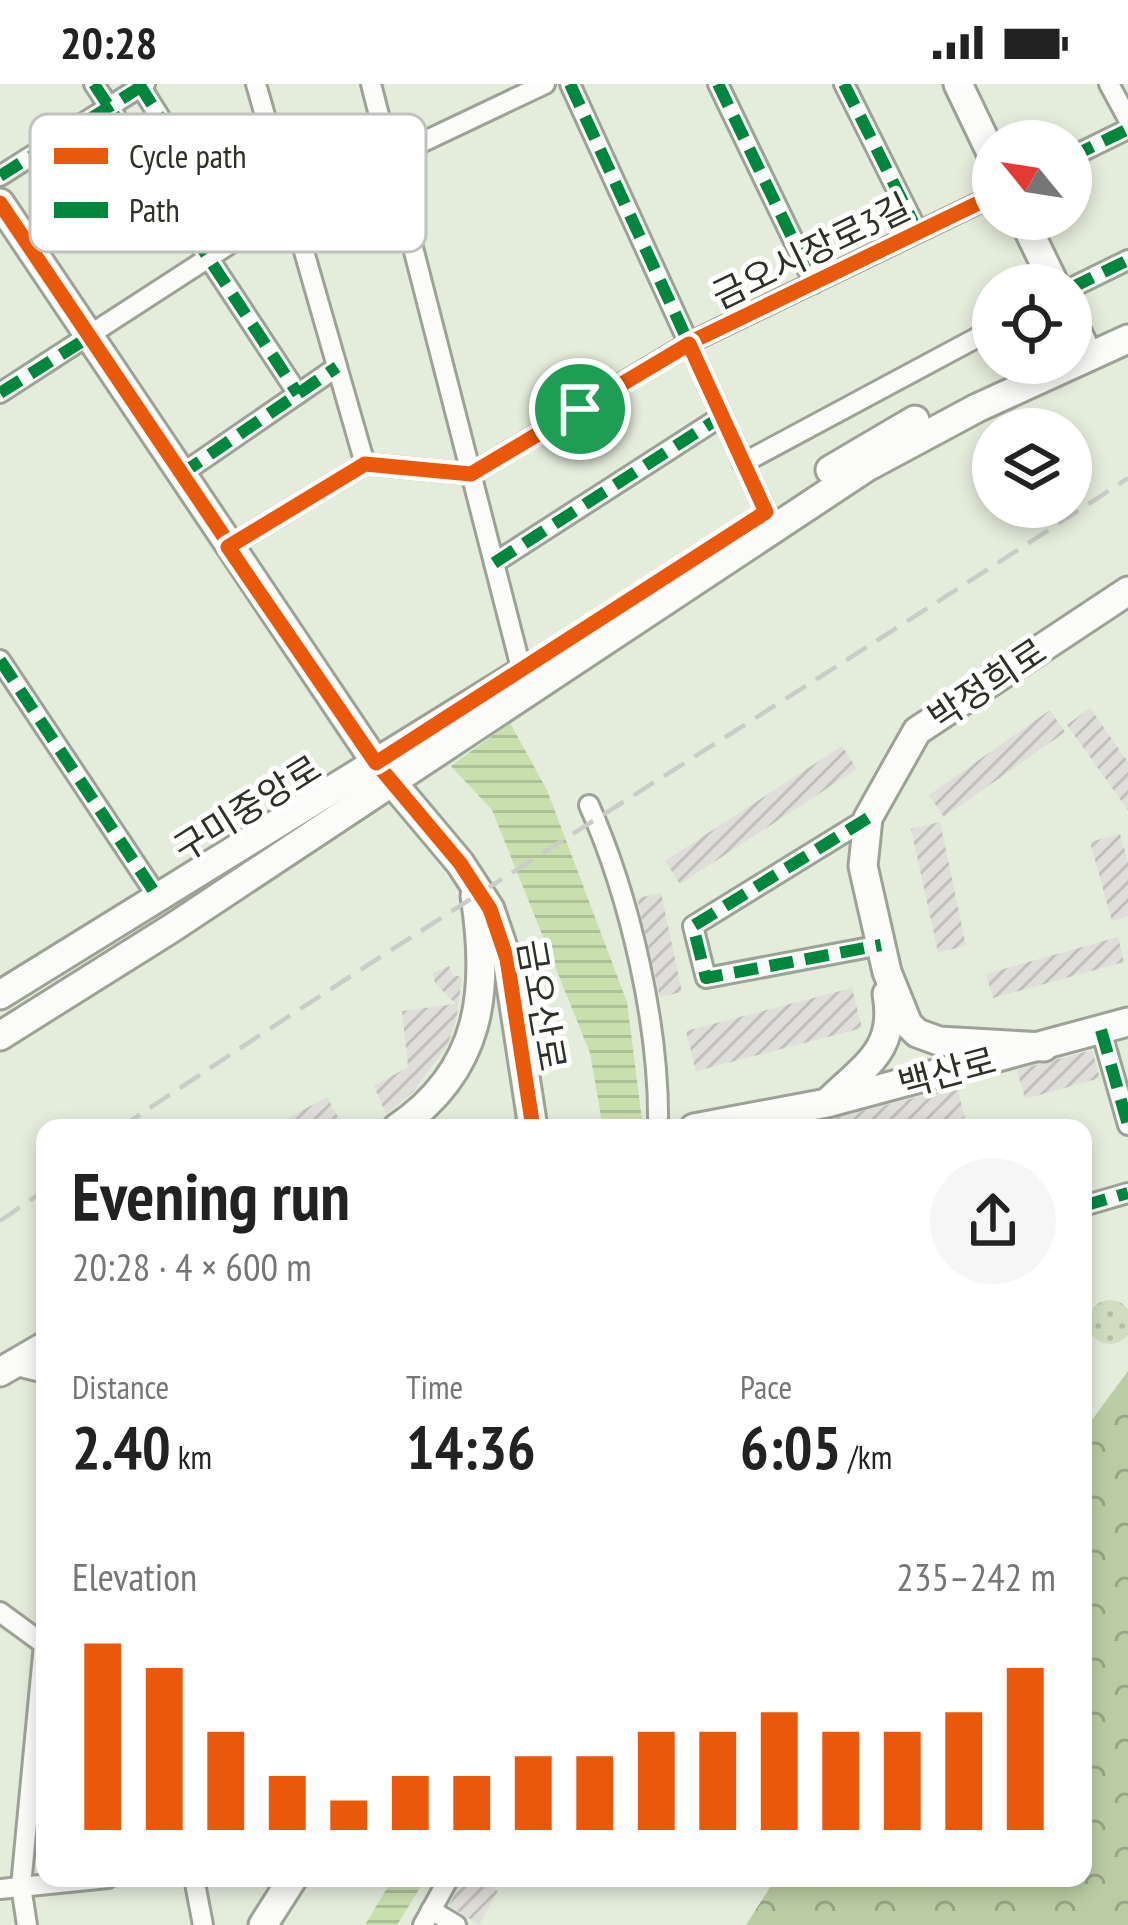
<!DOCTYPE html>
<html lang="en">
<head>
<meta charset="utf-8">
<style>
	:root { --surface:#fff; --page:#f6f6f6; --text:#222; --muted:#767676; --accent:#ea580c }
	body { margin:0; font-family:"PT Sans Narrow","Noto Sans KR",sans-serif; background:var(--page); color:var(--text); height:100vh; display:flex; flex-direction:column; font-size:45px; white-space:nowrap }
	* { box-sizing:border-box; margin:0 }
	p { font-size:39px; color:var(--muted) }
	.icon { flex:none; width:66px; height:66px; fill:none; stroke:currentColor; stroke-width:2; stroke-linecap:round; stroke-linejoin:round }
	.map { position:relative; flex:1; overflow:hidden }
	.details { position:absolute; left:36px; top:1035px; width:1056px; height:768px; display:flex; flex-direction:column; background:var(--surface); border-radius:24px; box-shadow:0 6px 18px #0003 }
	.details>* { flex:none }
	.needle { width:78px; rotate:300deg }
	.tools { position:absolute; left:972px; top:36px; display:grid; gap:24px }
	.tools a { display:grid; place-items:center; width:120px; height:120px; border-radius:50%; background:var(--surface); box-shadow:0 6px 18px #0003; font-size:60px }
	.pin { position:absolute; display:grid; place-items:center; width:102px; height:102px; color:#fff; margin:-51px; border:6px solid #fff; border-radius:50%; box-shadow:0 3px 12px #0007 }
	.round { display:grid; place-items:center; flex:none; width:126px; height:126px; border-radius:63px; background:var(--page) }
	.summary { display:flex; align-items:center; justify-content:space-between; height:204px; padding:0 36px }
	h1 { font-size:66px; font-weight:700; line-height:90px }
	.stats { display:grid; grid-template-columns:repeat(3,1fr); gap:18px; height:204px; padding:12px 36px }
	.stats div { display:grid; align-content:center }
	.stats b { font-size:60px; font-weight:700 }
	.stats small { font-size:33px; font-weight:400 }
	.stats p { font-size:33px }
	.chart { height:336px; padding:24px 36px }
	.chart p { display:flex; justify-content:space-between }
	.chart svg { width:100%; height:216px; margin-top:12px; stroke:var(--accent); stroke-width:6 }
	.status { display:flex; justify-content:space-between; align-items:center; height:84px; padding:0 60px; background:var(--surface); direction:ltr }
	.status svg { height:33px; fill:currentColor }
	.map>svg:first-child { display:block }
	.grass { fill:url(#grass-dots) }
	.forest { fill:url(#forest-crowns) }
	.water { fill:url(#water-rules) }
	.building { fill:url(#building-hatch) }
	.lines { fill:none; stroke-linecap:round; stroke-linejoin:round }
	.street-casing { stroke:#9ca296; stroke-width:24 }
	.secondary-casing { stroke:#9ca296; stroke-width:33 }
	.street { stroke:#fbfcfa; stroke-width:18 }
	.secondary { stroke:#fbfcfa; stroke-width:27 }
	.rail { stroke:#caccc7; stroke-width:4.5; stroke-dasharray:24 12; stroke-linecap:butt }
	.quiet { stroke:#00873e; stroke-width:12; stroke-dasharray:24 12; stroke-linecap:butt }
	.cycleway-casing { stroke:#fff; stroke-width:22 }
	.cycleway { stroke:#e8590c; stroke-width:15 }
	.route-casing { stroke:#fff; stroke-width:24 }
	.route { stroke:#ea580c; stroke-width:15 }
	.labels { text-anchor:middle; stroke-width:10; stroke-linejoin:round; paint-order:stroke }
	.street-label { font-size:36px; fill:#2d3227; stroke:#fff }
	.key { fill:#fff; stroke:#c0c2be; stroke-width:3 }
	.key-label { font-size:33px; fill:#2d3227 }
</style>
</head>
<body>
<div class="status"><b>20:28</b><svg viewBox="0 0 49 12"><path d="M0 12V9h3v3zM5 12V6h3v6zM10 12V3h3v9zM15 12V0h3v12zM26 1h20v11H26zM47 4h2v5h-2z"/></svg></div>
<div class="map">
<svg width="1128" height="1841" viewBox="0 0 1128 1841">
	<defs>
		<pattern id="grass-dots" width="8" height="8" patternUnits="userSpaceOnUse" patternTransform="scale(3)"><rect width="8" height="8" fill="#d0ddc0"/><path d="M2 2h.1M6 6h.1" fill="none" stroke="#b3bea5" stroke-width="1.8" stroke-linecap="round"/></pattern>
		<pattern id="forest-crowns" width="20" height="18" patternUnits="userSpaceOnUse" patternTransform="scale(3)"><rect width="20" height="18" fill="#bacca3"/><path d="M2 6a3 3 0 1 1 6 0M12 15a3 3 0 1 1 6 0" fill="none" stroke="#98a685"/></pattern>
		<pattern id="water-rules" width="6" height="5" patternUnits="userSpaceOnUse" patternTransform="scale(3)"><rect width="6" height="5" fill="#cadfae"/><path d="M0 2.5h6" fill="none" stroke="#aec096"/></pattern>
		<pattern id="building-hatch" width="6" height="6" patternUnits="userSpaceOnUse" patternTransform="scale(3)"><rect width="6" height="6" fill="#e0deda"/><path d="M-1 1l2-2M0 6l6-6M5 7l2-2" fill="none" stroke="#c0bfbb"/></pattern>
	</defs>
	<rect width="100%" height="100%" fill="#e4ecdc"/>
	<!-- grass -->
	<circle class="grass" cx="1110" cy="1238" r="22"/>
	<!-- forest -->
	<path class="forest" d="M 1128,1287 L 1128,1841 L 746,1841 L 776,1794 L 1083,1794 L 1083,1348 Z"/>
	<!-- water -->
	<g class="water">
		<path d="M 510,639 L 547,706 L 627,918 L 643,1044 L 603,1044 L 590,969 L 492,726 L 451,682 Z"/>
		<path d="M 393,1794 L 426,1794 L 397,1841 L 365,1841 Z"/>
	</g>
	<!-- building -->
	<g class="building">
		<path d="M 1090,624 L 1128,678 L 1128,726 L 1067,641 Z"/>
		<path d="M 1050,626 L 1065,648 L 944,733 L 929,711 Z"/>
		<path d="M 842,662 L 857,685 L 680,800 L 665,777 Z"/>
		<path d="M 940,738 L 966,862 L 938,868 L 911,745 Z"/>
		<path d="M 1120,750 L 1128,778 L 1128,832 L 1112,837 L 1090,758 Z"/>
		<path d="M 661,809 L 682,908 L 660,913 L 637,814 Z"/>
		<path d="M 1118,853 L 1124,878 L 993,914 L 986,890 Z"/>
		<path d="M 449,882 L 452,891 L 462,893 L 456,937 L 447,962 L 413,1008 L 386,1030 L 374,1002 L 408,983 L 402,927 L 456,920 L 435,899 L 433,889 Z"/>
		<path d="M 852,904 L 862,944 L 696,987 L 686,947 Z"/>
		<path d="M 1092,966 L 1100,994 L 1025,1015 L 1017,986 Z"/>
		<path d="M 957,1003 L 965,1034 L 925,1044 L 811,1044 L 811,1040 Z"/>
		<path d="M 327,1013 L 344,1044 L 270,1044 Z"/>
		<path d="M 463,1794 L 475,1794 L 498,1807 L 479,1841 L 449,1821 Z"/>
	</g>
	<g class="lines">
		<defs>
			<g id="street">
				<path d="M 94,0 L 298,310"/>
				<path d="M 139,0 L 237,156"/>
				<path d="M 256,0 L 365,380"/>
				<path d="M 371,0 L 522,588"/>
				<path d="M 570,0 L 766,428"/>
				<path d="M 718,0 L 814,199"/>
				<path d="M 844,0 L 918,148"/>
				<path d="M 1109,0 L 1128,35"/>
				<path d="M 1071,73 L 1128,45"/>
				<path d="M 0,92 L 145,0"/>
				<path d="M 1071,204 L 1128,176"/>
				<path d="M 0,309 L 290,121 L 545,0"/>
				<path d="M 743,379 L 993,245"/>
				<path d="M 180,391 L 337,283"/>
				<path d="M 228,463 L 365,380 L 471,390 L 689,259 L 993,112"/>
				<path d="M 494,479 L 722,332"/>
				<path d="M 0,576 L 159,815"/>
				<path d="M 589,721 C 630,813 660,943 658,1044"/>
				<path d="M 868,734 L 693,842 L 706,894 L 881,861"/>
				<path d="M 1101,946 L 1128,1041"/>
				<path d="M 1083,1122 L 1128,1109"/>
				<path d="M 13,1281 L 45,1289"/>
				<path d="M 0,1528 L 45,1561"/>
				<path d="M 194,1794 L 203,1841"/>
				<path d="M 0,1805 L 108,1794"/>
				<path d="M 431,1826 L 456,1841"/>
				<path d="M 27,1841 L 21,1802 L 44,1560"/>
				<path d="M 423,1841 L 449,1794"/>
			</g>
			<g id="secondary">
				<path d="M 958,0 L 993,73"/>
				<path d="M 0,119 L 376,679 L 460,779 L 490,825 L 507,875 L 533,1044"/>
				<path d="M 1023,135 L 1055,201"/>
				<path d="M 1071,235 L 1082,258"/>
				<path d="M 830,386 L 915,336"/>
				<path d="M 0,911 L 527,585"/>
				<path d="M 0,952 L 172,844 L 867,383 L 977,324 L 1128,255"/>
				<path d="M 1044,963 L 939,957 L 917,949 L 908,940 L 887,888 L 863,782 L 868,734 L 917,647 L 1128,507"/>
				<path d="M 830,1016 C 866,981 897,965 887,910"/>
				<path d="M 397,1044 C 482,986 490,907 475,812"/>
				<path d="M 694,1044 L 827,1019 L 1128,938"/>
				<path d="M 0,1288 L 45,1262"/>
				<path d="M 263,1841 L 293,1794"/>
			</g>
		</defs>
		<!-- street casing -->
		<use href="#street" class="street-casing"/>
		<!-- secondary casing -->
		<use href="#secondary" class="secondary-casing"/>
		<!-- street -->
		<use href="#street" class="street"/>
		<!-- secondary -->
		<use href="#secondary" class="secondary"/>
		<!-- rail -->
		<g class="rail">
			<path d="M 120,1044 C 452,821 794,614 1128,394"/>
			<path d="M 0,1137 L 45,1106"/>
		</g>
		<!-- quiet -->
		<g class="quiet">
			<path d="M 94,0 L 298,310"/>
			<path d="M 139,0 L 237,156"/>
			<path d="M 570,0 L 766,428"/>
			<path d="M 718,0 L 814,199"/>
			<path d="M 844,0 L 918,148"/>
			<path d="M 1071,73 L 1128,45"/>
			<path d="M 0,92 L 145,0"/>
			<path d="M 1071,204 L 1128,176"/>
			<path d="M 0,309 L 89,253"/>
			<path d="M 180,391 L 337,283"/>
			<path d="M 494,479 L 722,332"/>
			<path d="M 0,576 L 159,815"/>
			<path d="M 868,734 L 693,842 L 706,894 L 881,861"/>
			<path d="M 1101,946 L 1128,1041"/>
			<path d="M 1083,1122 L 1128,1109"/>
		</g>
		<defs>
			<g id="cycleway">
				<path d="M 0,119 L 376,679 L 460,779 L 490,825 L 507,875 L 533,1044"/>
				<path d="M 228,463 L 365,380 L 471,390 L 689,259 L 993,112"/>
			</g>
		</defs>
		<!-- cycleway casing -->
		<use href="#cycleway" class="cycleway-casing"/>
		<!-- cycleway -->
		<use href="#cycleway" class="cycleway"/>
	</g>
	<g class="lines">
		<defs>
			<path id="route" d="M 689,260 L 766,428 L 376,679 L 228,463 L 365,380 L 471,390 Z"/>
		</defs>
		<!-- route casing -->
		<use href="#route" class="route-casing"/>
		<!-- route -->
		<use href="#route" class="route"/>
	</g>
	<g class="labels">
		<!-- street labels -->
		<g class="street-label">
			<text transform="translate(811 167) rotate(-26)" y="13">금오시장로3길</text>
			<text transform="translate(987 600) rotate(-34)" y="13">박정희로</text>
			<text transform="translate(247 724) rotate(-32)" y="13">구미중앙로</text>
			<text transform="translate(542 921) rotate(80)" y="13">금오산로</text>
			<text transform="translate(947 988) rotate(-15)" y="13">백산로</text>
		</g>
	</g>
	<!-- legend -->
	<rect x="30" y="30" width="396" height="138" rx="18" class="key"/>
	<rect x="54" y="64" width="54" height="16" fill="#e8590c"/>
	<rect x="54" y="118" width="54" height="16" fill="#00873e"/>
	<g class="key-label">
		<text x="129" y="84">Cycle path</text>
		<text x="129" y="138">Path</text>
	</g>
</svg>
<div class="tools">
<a><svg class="needle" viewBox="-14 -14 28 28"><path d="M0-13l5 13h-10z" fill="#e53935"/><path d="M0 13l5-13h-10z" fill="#767676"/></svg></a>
<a><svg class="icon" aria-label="locate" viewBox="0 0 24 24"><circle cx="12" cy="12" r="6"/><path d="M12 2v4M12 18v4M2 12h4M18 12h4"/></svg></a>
<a><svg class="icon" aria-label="layers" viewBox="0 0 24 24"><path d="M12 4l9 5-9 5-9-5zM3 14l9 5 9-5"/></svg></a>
</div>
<div class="pin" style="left:580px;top:325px;background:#1e9e55"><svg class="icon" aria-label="arrive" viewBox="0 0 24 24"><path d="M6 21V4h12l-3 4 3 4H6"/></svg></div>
<section class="details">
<div class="summary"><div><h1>Evening run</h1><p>20:28 · 4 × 600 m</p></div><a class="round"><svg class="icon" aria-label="share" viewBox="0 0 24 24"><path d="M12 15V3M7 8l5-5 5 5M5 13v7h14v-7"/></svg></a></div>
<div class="stats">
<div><p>Distance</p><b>2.40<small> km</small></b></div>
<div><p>Time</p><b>14:36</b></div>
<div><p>Pace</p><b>6:05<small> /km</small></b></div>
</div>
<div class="chart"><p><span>Elevation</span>235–242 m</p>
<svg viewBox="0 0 160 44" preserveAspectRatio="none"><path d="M5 44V6M15 44V11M25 44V24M35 44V33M45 44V38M55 44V33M65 44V33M75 44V29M85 44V29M95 44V24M105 44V24M115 44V20M125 44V24M135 44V24M145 44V20M155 44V11"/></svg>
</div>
</section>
</div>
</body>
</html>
